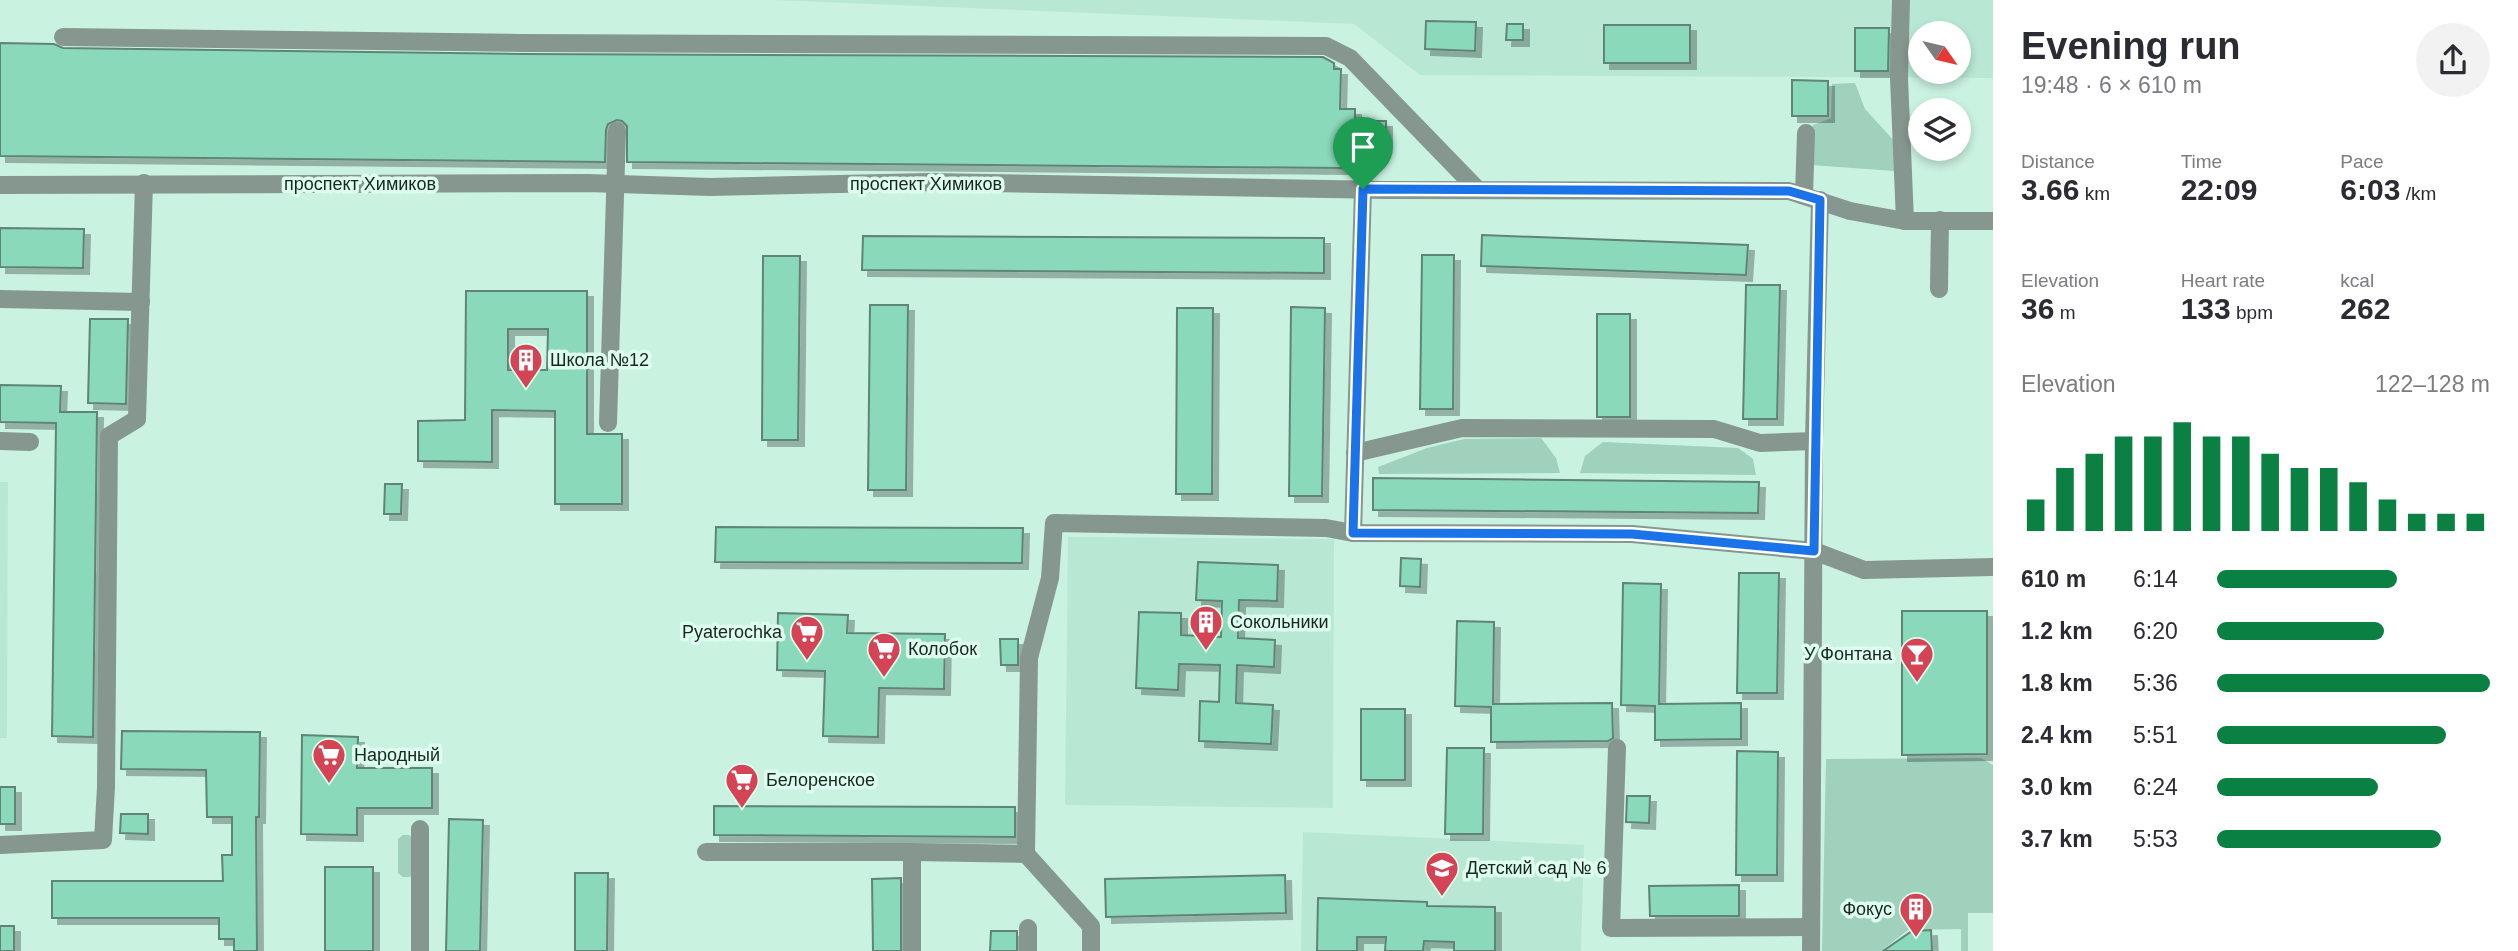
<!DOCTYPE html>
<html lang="en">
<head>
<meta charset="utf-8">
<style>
	:root { --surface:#fff; --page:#f2f2f3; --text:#2b2b33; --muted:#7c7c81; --accent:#0b8043 }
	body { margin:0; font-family:Helvetica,sans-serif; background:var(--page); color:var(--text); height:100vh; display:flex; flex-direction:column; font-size:26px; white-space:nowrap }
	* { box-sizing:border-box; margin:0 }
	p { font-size:23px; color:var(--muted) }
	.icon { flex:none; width:38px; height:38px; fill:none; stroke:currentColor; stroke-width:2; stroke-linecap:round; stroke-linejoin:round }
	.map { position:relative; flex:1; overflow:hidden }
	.side { display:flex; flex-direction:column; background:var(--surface); width:525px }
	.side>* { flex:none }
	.needle { width:46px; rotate:124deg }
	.controls { position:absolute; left:1908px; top:21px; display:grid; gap:14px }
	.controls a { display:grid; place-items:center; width:63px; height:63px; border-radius:50%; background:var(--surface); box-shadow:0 4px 10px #0003; font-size:35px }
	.pin { position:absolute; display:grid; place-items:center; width:60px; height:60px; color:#fff; margin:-72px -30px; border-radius:50% 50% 50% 0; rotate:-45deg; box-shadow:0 0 7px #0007 }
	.pin .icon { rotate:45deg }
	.round { display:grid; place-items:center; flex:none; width:74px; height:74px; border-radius:37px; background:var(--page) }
	.overview { display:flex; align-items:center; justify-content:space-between; height:119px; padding:0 28px }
	h1 { font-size:38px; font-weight:700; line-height:52px }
	.metrics { display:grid; grid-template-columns:repeat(3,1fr); gap:10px; height:119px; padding:7px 28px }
	.metrics div { display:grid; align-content:center }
	.metrics b { font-size:30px; font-weight:700 }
	.metrics small { font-size:19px; font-weight:400 }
	.metrics p { font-size:19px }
	.chart { height:196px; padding:14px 28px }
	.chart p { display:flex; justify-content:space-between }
	.chart svg { width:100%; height:126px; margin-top:7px; stroke:var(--accent); stroke-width:6 }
	ul { padding:0 28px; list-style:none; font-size:23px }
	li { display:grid; grid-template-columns:112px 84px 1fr; align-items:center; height:52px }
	li i { height:18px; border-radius:9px; background:var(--accent) }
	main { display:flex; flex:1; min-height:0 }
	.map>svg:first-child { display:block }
	.built { fill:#b8e8d4; fill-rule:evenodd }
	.green { fill:#a0d1bd }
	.building { fill:#8ad9ba; stroke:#608576; stroke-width:2; fill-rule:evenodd; filter:url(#shadow) }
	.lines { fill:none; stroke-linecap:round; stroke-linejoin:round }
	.minor { stroke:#86978f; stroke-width:18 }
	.route-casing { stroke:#fff; stroke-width:14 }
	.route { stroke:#1a73e8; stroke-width:9 }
	.labels { text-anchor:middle; stroke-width:7; stroke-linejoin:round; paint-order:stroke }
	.street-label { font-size:18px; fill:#182721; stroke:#ddfdef }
	.poi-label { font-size:18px; fill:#182721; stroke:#ddfdef; text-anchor:start }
</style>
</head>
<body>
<main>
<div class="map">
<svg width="1993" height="951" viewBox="0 0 1993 951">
	<defs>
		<filter id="shadow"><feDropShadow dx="6" dy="6" stdDeviation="0" flood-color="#0004"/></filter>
	</defs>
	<rect width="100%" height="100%" fill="#caf2e1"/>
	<!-- built -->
	<g class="built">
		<path d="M 774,0 L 1993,0 L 1993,78 L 1420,75 L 1354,24 ZM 1920,33 L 1958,33 L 1958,72 L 1920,72 Z"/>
		<path d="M 0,482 L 8,482 L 7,738 L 0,738 Z"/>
		<path d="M 1068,537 L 1334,539 L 1333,808 L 1065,805 Z"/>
		<path d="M 1303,832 L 1584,845 L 1581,951 L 1301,951 Z"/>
	</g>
	<!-- green -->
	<g class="green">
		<path d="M 1855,83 L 1865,109 L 1896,143 L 1894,171 L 1811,165 L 1813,125 L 1831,118 L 1832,84 Z"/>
		<path d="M 1541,438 L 1556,458 L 1560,473 L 1379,474 L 1378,467 L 1427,448 L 1464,439 Z"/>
		<path d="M 1603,442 L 1738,448 L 1753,459 L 1756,475 L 1580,473 L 1585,456 Z"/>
		<path d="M 1981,758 L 1993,765 L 1993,913 L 1968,913 L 1968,951 L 1961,951 L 1961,929 L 1908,930 L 1881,951 L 1822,951 L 1826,759 Z"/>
		<path d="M 403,835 L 409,835 L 414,839 L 415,873 L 410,877 L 403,877 L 398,873 L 398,839 Z"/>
	</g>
	<!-- building -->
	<g class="building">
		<path d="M 1426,21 L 1476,22 L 1475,51 L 1425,49 Z"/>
		<path d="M 1507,24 L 1523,24 L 1523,40 L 1506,40 Z"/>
		<rect x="1604" y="25" width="86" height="38"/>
		<path d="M 1855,28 L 1889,28 L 1888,71 L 1855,71 Z"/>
		<path d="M 0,43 L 54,44 L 63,48 L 521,54 L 1323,57 L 1334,63 L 1334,69 L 1341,69 L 1340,109 L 1355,109 L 1355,121 L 1386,121 L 1386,140 L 1343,141 L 1343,168 L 627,162 L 627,126 L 622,121 L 617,120 L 608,124 L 606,130 L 605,162 L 0,156 Z"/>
		<path d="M 1792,80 L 1828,81 L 1828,116 L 1792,116 Z"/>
		<path d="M 0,228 L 84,229 L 83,268 L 0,267 Z"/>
		<path d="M 1482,235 L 1748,245 L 1746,275 L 1481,266 Z"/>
		<path d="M 863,236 L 1324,238 L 1324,273 L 862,270 Z"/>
		<path d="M 1422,255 L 1454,255 L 1453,409 L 1420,409 Z"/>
		<path d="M 763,256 L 800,256 L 798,440 L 762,440 Z"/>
		<path d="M 1746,285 L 1780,285 L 1777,419 L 1743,419 Z"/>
		<path d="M 466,291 L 587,291 L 587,434 L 622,434 L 622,504 L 555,504 L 555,411 L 492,410 L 492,462 L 418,461 L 418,421 L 465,420 ZM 508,329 L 548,329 L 547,370 L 508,370 Z"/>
		<path d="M 870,305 L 908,305 L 906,490 L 868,490 Z"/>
		<path d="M 1291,307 L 1325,308 L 1322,496 L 1289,496 Z"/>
		<path d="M 1177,308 L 1213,308 L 1212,494 L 1176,494 Z"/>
		<rect x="1597" y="314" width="33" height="103"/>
		<path d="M 90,319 L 128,319 L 126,404 L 88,403 Z"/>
		<path d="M 0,385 L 61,386 L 60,412 L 97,412 L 93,737 L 52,736 L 56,423 L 0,422 Z"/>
		<path d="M 1373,478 L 1759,482 L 1758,513 L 1373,510 Z"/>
		<path d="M 385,484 L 402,484 L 401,514 L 384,514 Z"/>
		<path d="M 716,527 L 1023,528 L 1022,563 L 715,562 Z"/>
		<path d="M 1401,558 L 1421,559 L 1420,587 L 1400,586 Z"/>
		<path d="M 1198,562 L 1278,565 L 1277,601 L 1239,600 L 1238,638 L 1275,640 L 1274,667 L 1237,665 L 1236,703 L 1273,705 L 1271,744 L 1199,741 L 1200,701 L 1219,702 L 1220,665 L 1179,664 L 1178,690 L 1136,688 L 1139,612 L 1181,613 L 1181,635 L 1221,637 L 1222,601 L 1196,600 Z"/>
		<path d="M 1739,573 L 1779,573 L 1777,693 L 1737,693 Z"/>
		<path d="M 1623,583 L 1661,584 L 1659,704 L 1741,703 L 1741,739 L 1655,740 L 1655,706 L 1621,705 Z"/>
		<path d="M 1902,611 L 1987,611 L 1987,754 L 1902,755 Z"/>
		<path d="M 778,613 L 848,615 L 847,633 L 945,634 L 944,689 L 879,688 L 878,737 L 823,736 L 825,671 L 777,670 Z"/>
		<path d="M 1457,621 L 1494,622 L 1493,704 L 1612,703 L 1613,738 L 1608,741 L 1491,742 L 1491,707 L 1455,706 Z"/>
		<path d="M 1000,639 L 1018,639 L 1018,665 L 1001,665 Z"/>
		<rect x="1361" y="709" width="44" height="71"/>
		<path d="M 122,731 L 260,732 L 259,817 L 256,817 L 257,951 L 234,951 L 234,939 L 219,939 L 219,918 L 52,918 L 52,881 L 223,881 L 222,855 L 232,855 L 232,817 L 207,817 L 206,770 L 121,769 Z"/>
		<path d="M 302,735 L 358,737 L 357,768 L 432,768 L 432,808 L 357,808 L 357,835 L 301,834 Z"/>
		<path d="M 1447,748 L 1484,748 L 1483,834 L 1445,834 Z"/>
		<path d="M 1737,751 L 1778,752 L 1777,875 L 1736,875 Z"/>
		<rect x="0" y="787" width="15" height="37"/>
		<path d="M 1627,796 L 1650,796 L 1649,823 L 1626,822 Z"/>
		<path d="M 714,806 L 1015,807 L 1015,837 L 714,835 Z"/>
		<path d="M 121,814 L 148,814 L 148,834 L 120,833 Z"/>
		<path d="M 449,819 L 483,820 L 480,951 L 446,951 Z"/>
		<rect x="325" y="867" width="48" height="84"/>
		<path d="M 575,873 L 608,873 L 607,951 L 575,951 Z"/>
		<path d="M 1285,875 L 1286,913 L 1106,917 L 1105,879 Z"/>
		<path d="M 901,878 L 901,951 L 873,951 L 872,879 Z"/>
		<path d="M 1739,885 L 1739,916 L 1650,916 L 1649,886 Z"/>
		<path d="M 1318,898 L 1427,902 L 1427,906 L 1495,907 L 1495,951 L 1454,951 L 1454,942 L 1424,941 L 1423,951 L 1385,951 L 1386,937 L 1357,937 L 1357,951 L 1317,951 Z"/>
		<rect x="0" y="926" width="14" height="25"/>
		<path d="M 1931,930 L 1932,951 L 1883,951 L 1912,931 Z"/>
		<path d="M 991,931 L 1017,931 L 1017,951 L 990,951 Z"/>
	</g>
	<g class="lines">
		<!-- minor -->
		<g class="minor">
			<path d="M 1901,0 L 1899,78 L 1905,221"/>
			<path d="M 63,37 L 521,43 L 1326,46 L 1350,58 L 1478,190"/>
			<path d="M 0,185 L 588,183 L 710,187 L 929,182 L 1384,190 L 1789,191 L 1850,211 L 1905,221 L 1993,221"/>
			<path d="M 1804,195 L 1806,133"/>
			<path d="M 1939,289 L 1940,220"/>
			<path d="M 0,299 L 141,302"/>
			<path d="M 608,423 L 617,131"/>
			<path d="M 0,441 L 30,442"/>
			<path d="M 1355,453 L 1462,428 L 1714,429 L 1760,443 L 1814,441"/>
			<path d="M 1353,533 L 1363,189"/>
			<path d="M 1617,748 L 1611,928 L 1811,927"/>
			<path d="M 420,829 L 420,951"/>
			<path d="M 0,845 L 103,840 L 106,787 L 109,436 L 137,419 L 144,183"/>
			<path d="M 706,852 L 912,852 L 912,951"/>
			<path d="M 912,852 L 1026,854"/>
			<path d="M 1028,951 L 1028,928"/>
			<path d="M 1091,951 L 1091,926 L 1026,854 L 1029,658 L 1050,578 L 1054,523 L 1326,528 L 1353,533 L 1632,534 L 1814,551 L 1864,570 L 1993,567"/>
			<path d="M 1811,951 L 1814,441 L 1820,200"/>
		</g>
	</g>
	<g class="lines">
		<defs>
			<path id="route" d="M 1363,189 L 1789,191 L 1820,200 L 1814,551 L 1632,534 L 1353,533 Z"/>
		</defs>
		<!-- route casing -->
		<use href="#route" class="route-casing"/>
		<!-- route -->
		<use href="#route" class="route"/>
	</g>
	<!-- icons -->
	<defs>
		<symbol id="building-pin" viewBox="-11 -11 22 30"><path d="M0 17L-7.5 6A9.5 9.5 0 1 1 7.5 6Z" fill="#d44455" stroke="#ddfdef"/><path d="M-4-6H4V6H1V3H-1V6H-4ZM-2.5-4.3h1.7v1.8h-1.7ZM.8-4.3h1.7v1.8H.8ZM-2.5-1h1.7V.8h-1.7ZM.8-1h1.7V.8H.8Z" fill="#fff"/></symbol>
		<symbol id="supermarket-pin" viewBox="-11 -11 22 30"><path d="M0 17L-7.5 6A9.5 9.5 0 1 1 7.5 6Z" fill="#d44455" stroke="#ddfdef"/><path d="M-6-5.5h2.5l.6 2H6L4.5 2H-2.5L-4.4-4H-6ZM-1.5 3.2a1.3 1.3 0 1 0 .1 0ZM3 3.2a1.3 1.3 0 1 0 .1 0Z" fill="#fff"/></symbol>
		<symbol id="bar-pin" viewBox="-11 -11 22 30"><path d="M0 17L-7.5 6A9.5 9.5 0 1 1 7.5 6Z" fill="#d44455" stroke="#ddfdef"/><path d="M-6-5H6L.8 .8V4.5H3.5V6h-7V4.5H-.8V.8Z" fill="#fff"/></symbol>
		<symbol id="school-pin" viewBox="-11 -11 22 30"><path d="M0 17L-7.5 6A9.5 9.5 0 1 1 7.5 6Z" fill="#d44455" stroke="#ddfdef"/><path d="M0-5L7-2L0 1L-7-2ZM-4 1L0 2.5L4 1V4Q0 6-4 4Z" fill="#fff"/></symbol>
	</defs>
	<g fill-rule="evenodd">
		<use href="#building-pin" x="507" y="341" width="38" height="52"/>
		<use href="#building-pin" x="1187" y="603" width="38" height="52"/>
		<use href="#supermarket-pin" x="788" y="613" width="38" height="52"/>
		<use href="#supermarket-pin" x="865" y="630" width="38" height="52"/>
		<use href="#bar-pin" x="1898" y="635" width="38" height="52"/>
		<use href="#supermarket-pin" x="310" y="736" width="38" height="52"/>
		<use href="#supermarket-pin" x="723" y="761" width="38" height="52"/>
		<use href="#school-pin" x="1423" y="849" width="38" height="52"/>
		<use href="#building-pin" x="1897" y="890" width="38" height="52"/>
	</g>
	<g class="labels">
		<!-- street labels -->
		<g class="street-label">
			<text x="360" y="190">проспект Химиков</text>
			<text x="926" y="190">проспект Химиков</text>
		</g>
		<!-- poi labels -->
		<g class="poi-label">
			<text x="550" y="366">Школа №12</text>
			<text x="1230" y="628">Сокольники</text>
			<text x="782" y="638" text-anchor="end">Pyaterochka</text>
			<text x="908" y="655">Колобок</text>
			<text x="1892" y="660" text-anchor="end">У Фонтана</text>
			<text x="354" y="761">Народный</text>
			<text x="766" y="786">Белоренское</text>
			<text x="1466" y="874">Детский сад № 6</text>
			<text x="1892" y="915" text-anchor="end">Фокус</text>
		</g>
	</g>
</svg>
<div class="controls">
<a><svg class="needle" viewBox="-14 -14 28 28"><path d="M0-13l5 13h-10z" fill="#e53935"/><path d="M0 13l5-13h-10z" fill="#7c7c81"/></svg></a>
<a><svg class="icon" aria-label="layers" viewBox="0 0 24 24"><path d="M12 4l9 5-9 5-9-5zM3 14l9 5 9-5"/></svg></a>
</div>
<div class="pin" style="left:1363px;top:189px;background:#1e9e55"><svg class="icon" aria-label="arrive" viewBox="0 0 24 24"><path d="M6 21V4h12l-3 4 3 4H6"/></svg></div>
</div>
<section class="side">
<div class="overview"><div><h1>Evening run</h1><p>19:48 · 6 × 610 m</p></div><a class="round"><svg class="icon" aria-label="share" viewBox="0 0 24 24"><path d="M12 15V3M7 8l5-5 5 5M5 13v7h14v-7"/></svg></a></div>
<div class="metrics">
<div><p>Distance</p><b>3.66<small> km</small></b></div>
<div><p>Time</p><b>22:09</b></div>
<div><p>Pace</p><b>6:03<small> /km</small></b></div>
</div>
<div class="metrics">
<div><p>Elevation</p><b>36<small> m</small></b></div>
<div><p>Heart rate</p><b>133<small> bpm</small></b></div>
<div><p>kcal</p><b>262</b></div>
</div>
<div class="chart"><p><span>Elevation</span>122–128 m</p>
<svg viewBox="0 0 160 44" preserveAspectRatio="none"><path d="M5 44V33M15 44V22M25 44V17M35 44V11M45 44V11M55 44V6M65 44V11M75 44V11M85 44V17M95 44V22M105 44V22M115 44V27M125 44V33M135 44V38M145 44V38M155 44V38"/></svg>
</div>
<ul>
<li><b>610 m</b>6:14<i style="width:66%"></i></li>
<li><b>1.2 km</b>6:20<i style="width:61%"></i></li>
<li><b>1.8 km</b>5:36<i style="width:100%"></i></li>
<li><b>2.4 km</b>5:51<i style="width:84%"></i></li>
<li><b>3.0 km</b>6:24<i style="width:59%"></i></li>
<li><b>3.7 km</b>5:53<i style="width:82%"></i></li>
</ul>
</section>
</main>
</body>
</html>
